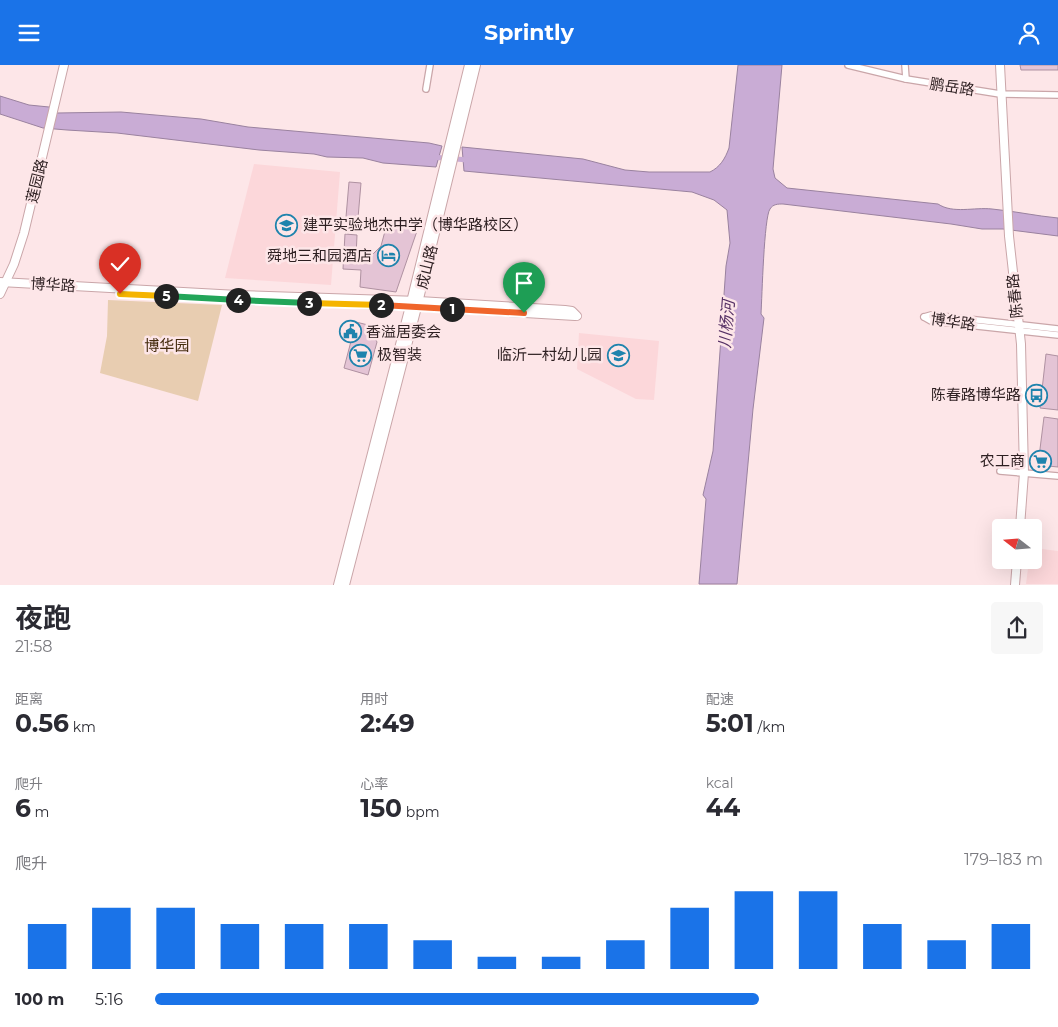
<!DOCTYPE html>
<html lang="zh">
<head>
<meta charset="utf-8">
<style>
	:root { --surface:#fff; --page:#f7f7f7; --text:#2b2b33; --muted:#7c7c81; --accent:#1a73e8 }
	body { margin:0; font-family:Montserrat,"Noto Sans SC",sans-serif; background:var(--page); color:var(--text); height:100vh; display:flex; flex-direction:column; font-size:19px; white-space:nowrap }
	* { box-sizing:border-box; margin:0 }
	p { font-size:16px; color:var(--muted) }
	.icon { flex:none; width:28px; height:28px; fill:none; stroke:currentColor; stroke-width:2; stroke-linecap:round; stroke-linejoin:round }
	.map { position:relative; height:520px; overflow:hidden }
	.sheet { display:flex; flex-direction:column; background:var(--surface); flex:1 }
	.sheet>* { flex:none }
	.needle { width:32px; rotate:287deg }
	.tools { position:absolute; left:992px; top:454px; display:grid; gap:10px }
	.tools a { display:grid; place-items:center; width:50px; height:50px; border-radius:5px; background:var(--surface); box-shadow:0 5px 20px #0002; font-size:25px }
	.pin { position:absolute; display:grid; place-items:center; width:42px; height:42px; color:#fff; margin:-51px -21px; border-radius:50% 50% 50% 0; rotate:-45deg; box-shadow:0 0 5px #0007 }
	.pin .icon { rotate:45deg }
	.km { position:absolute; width:25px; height:25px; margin:-12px; border-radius:50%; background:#222; color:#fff; font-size:14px; line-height:25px; text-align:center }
	.round { display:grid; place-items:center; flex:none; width:52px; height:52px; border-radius:5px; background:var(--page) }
	.summary { display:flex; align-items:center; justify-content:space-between; height:85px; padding:0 15px }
	h1 { font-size:28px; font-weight:700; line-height:38px }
	.metrics { display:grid; grid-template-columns:repeat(3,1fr); gap:8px; height:85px; padding:5px 15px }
	.metrics div { display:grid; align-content:center }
	.metrics b { font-size:25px; font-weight:700 }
	.metrics small { font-size:14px; font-weight:400 }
	.metrics p { font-size:14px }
	.chart { height:140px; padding:10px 15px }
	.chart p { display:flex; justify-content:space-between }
	.chart svg { width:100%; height:90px; margin-top:5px; stroke:var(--accent); stroke-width:6 }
	ul { padding:0 15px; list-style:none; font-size:16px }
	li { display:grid; grid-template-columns:80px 60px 1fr; align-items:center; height:38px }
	li i { height:12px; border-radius:6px; background:var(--accent) }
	header { display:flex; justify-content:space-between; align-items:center; height:65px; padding:0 15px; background:var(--accent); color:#fff; font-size:22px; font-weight:700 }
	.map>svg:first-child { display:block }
	.built { fill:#fcd7da }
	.green { fill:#e8cdb1 }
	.water { fill:#c9acd5; stroke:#9a829f }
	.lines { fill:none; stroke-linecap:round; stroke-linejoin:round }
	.canal { stroke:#c9acd5; stroke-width:5 }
	.building { fill:#e4c4d5; stroke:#af91a1 }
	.street-casing { stroke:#caa6a9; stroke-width:8 }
	.secondary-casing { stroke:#caa6a9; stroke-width:10 }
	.street { stroke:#fff; stroke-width:5.5 }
	.secondary { stroke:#fff; stroke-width:8 }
	.split-1-casing { stroke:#fff; stroke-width:10 }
	.split-2-casing { stroke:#fff; stroke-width:10 }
	.split-3-casing { stroke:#fff; stroke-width:10 }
	.split-4-casing { stroke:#fff; stroke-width:10 }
	.split-5-casing { stroke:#fff; stroke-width:10 }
	.split-6-casing { stroke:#fff; stroke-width:10 }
	.split-1 { stroke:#f0652b; stroke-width:6 }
	.split-2 { stroke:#f0652b; stroke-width:6 }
	.split-3 { stroke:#f5b400; stroke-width:6 }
	.split-4 { stroke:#22a559; stroke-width:6 }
	.split-5 { stroke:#22a559; stroke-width:6 }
	.split-6 { stroke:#f5b400; stroke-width:6 }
	.labels { text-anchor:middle; stroke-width:5; stroke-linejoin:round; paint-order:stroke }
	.street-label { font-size:15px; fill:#2d1f21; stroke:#fde6e8 }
	.poi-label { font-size:15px; fill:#2d1f21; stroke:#fde6e8; text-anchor:end }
	.park-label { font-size:15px; fill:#452c0e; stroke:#fde6e8 }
	.water-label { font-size:16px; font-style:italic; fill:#563165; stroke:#fde6e8 }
</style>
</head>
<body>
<header><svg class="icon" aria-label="menu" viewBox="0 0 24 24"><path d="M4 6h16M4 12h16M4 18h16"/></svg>Sprintly<svg class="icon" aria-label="person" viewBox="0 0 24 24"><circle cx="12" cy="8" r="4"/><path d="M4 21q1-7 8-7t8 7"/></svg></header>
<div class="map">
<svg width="1058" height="520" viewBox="0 0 1058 520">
	<rect width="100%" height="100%" fill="#fde6e8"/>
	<!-- built -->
	<g class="built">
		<path d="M 254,99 L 340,107 L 331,220 L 225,213 Z"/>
		<path d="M 579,268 L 659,276 L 654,335 L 636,334 L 577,304 Z"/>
		<path d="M 1034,483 L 1058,486 L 1058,519 L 1026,519 L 1029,495 L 1034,495 Z"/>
	</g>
	<!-- green -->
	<path class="green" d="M 108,235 L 222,240 L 198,336 L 100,308 L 107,271 Z"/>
	<!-- water -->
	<g class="water">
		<path d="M 738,0 L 782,0 L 773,104 L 775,113 L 787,123 L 938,139 C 953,149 974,142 992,144 C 1014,146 1036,151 1058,153 L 1058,171 L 1003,164 L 982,164 L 951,159 L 783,139 C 778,139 773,139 770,144 C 764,152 762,232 761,249 L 764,253 L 753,344 L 737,519 L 699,519 L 706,434 L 703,430 L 713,386 L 726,201 L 730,178 L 727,145 L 714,135 L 692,127 L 464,106 L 462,82 L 583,94 L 625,105 L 649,107 L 710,107 C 720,102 725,94 729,83 Z"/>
		<path d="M 0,31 L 29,40 L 49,42 L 57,48 L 121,47 L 201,54 L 248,62 L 429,78 L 442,81 L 436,102 L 383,98 L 363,93 L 327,92 L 314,89 L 259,85 L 117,68 L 67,65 L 43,63 L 0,49 Z"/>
	</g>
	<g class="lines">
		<!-- canal -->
		<path class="canal" d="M 432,92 L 468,95"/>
	</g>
	<!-- building -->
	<g class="building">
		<path d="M 1020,0 L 1058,0 L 1058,5 L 1021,5 Z"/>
		<path d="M 349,117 L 361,118 L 358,153 L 346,152 Z"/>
		<path d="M 388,155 L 418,163 L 396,227 L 360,222 L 361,205 L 343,204 L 345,169 L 357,170 L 356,192 L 371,191 L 381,181 Z"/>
		<path d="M 356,257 L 368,260 L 377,277 L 368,310 L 344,303 Z"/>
		<path d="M 1046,289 L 1058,291 L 1058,345 L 1040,343 Z"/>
		<path d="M 1044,352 L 1058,354 L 1058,402 L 1038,400 Z"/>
	</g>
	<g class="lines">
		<defs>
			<g id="street">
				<path d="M 848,0 L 906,14 L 1000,29 L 1058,30"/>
				<path d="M 905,0 L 906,14"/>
				<path d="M 426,24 L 430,0"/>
				<path d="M 924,252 L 931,256 L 1058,270"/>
				<path d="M 924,252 L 931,250 L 1058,264"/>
				<path d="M 1000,406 L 1058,411"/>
			</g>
			<g id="secondary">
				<path d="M 1000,0 L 1009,171 L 1021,279 L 1024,408 L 1020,462"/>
				<path d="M 0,217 L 238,230 L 419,236 L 565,245 L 572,246 L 577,251"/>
				<path d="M 0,229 L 14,199 L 24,168 L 64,0"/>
				<path d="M 244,235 L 410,241 L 575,251"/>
				<path d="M 338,520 L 410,241 L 469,0"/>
				<path d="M 345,520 L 417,242 L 476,0"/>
				<path d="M 1015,520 L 1017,495"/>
			</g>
		</defs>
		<!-- street casing -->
		<use href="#street" class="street-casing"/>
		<!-- secondary casing -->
		<use href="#secondary" class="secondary-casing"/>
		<!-- street -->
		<use href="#street" class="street"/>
		<!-- secondary -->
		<use href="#secondary" class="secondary"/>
	</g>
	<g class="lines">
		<defs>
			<path id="split-1" d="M 452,244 L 524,248"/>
			<path id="split-2" d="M 381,240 L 452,244"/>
			<path id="split-3" d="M 309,238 L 381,240"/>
			<path id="split-4" d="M 238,235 L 309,238"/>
			<path id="split-5" d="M 166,231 L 238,235"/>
			<path id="split-6" d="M 120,229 L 166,231"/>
		</defs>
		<!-- split-1 casing -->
		<use href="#split-1" class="split-1-casing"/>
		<!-- split-2 casing -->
		<use href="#split-2" class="split-2-casing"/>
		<!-- split-3 casing -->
		<use href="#split-3" class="split-3-casing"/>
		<!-- split-4 casing -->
		<use href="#split-4" class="split-4-casing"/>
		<!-- split-5 casing -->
		<use href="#split-5" class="split-5-casing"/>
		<!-- split-6 casing -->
		<use href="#split-6" class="split-6-casing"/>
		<!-- split-1 -->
		<use href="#split-1" class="split-1"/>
		<!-- split-2 -->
		<use href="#split-2" class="split-2"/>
		<!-- split-3 -->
		<use href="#split-3" class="split-3"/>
		<!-- split-4 -->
		<use href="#split-4" class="split-4"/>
		<!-- split-5 -->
		<use href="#split-5" class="split-5"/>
		<!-- split-6 -->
		<use href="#split-6" class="split-6"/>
	</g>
	<!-- icons -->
	<defs>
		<symbol id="school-ring" viewBox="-11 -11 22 22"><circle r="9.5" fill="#fde6e8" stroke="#1f83ad" stroke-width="1.5"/><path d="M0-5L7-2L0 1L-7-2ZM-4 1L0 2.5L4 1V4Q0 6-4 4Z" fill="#1f83ad"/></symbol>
		<symbol id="hotel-ring" viewBox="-11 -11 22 22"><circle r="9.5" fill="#fde6e8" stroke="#1f83ad" stroke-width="1.5"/><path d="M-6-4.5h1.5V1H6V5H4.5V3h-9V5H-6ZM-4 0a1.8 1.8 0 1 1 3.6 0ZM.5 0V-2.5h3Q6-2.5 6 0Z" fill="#1f83ad"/></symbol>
		<symbol id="civic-ring" viewBox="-11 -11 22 22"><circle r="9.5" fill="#fde6e8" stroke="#1f83ad" stroke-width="1.5"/><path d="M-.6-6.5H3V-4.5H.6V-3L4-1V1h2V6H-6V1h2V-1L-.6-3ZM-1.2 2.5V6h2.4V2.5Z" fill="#1f83ad"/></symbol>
		<symbol id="supermarket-ring" viewBox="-11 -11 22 22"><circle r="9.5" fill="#fde6e8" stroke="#1f83ad" stroke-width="1.5"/><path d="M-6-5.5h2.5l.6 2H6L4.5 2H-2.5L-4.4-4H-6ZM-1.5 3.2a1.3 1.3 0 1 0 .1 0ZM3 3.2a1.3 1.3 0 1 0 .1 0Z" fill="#1f83ad"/></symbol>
		<symbol id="bus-ring" viewBox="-11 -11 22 22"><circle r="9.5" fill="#fde6e8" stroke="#1f83ad" stroke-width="1.5"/><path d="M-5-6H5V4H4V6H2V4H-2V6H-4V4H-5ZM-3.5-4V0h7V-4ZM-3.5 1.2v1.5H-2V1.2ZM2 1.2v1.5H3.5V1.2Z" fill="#1f83ad"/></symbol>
	</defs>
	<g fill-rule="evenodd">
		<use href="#school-ring" x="274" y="148" width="25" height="25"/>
		<use href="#hotel-ring" x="376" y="178" width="25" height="25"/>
		<use href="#civic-ring" x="338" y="254" width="25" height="25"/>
		<use href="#supermarket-ring" x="348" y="278" width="25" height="25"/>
		<use href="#school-ring" x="606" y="278" width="25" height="25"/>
		<use href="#bus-ring" x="1024" y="318" width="25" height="25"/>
		<use href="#supermarket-ring" x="1028" y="384" width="25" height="25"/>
	</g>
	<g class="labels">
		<!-- street labels -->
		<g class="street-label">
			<text transform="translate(952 22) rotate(9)" y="5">鹏岳路</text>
			<text transform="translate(37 116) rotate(-76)" y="5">莲园路</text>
			<text transform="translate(427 202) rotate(-76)" y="5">成山路</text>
			<text transform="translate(53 220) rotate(3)" y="5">博华路</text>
			<text transform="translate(1015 231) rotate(-96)" y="5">陈春路</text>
			<text transform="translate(953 257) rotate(8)" y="5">博华路</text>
		</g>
		<!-- poi labels -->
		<g class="poi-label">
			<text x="303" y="165" text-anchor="start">建平实验地杰中学（博华路校区）</text>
			<text x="372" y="196">舜地三和园酒店</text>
			<text x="366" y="272" text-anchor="start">香溢居委会</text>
			<text x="377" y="295" text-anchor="start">极智装</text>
			<text x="602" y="295">临沂一村幼儿园</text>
			<text x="1021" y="335">陈春路博华路</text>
			<text x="1025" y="401">农工商</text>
		</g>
		<!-- park labels -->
		<g class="park-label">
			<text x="167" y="286">博华园</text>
		</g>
		<!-- water labels -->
		<g class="water-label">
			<text transform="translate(726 259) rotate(-85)" y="6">川杨河</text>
		</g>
	</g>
</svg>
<div class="tools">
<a><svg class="needle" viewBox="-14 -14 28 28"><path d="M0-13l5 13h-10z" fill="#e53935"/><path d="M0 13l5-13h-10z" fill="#7c7c81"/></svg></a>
</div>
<div class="pin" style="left:524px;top:248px;background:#1e9e55"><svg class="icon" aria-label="arrive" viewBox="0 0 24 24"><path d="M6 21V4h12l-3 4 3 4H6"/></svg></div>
<div class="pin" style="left:120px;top:229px;background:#d93025"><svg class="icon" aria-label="check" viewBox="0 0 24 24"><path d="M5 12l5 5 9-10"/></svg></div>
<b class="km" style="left:452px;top:244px">1</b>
<b class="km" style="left:381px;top:240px">2</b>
<b class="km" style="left:309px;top:238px">3</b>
<b class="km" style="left:238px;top:235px">4</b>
<b class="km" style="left:166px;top:231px">5</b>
</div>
<section class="sheet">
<div class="summary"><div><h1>夜跑</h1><p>21:58</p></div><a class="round"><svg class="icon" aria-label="share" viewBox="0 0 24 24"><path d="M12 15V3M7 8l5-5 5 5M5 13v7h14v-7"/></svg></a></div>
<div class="metrics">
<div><p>距离</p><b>0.56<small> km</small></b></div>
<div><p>用时</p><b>2:49</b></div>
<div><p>配速</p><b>5:01<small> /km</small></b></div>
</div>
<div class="metrics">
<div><p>爬升</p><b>6<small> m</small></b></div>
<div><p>心率</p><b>150<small> bpm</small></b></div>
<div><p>kcal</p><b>44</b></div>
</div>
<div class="chart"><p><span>爬升</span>179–183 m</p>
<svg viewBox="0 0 160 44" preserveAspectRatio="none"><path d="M5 44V22M15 44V14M25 44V14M35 44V22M45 44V22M55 44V22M65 44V30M75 44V38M85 44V38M95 44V30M105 44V14M115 44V6M125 44V6M135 44V22M145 44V30M155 44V22"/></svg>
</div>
<ul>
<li><b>100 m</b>5:16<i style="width:68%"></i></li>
</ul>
</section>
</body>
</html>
